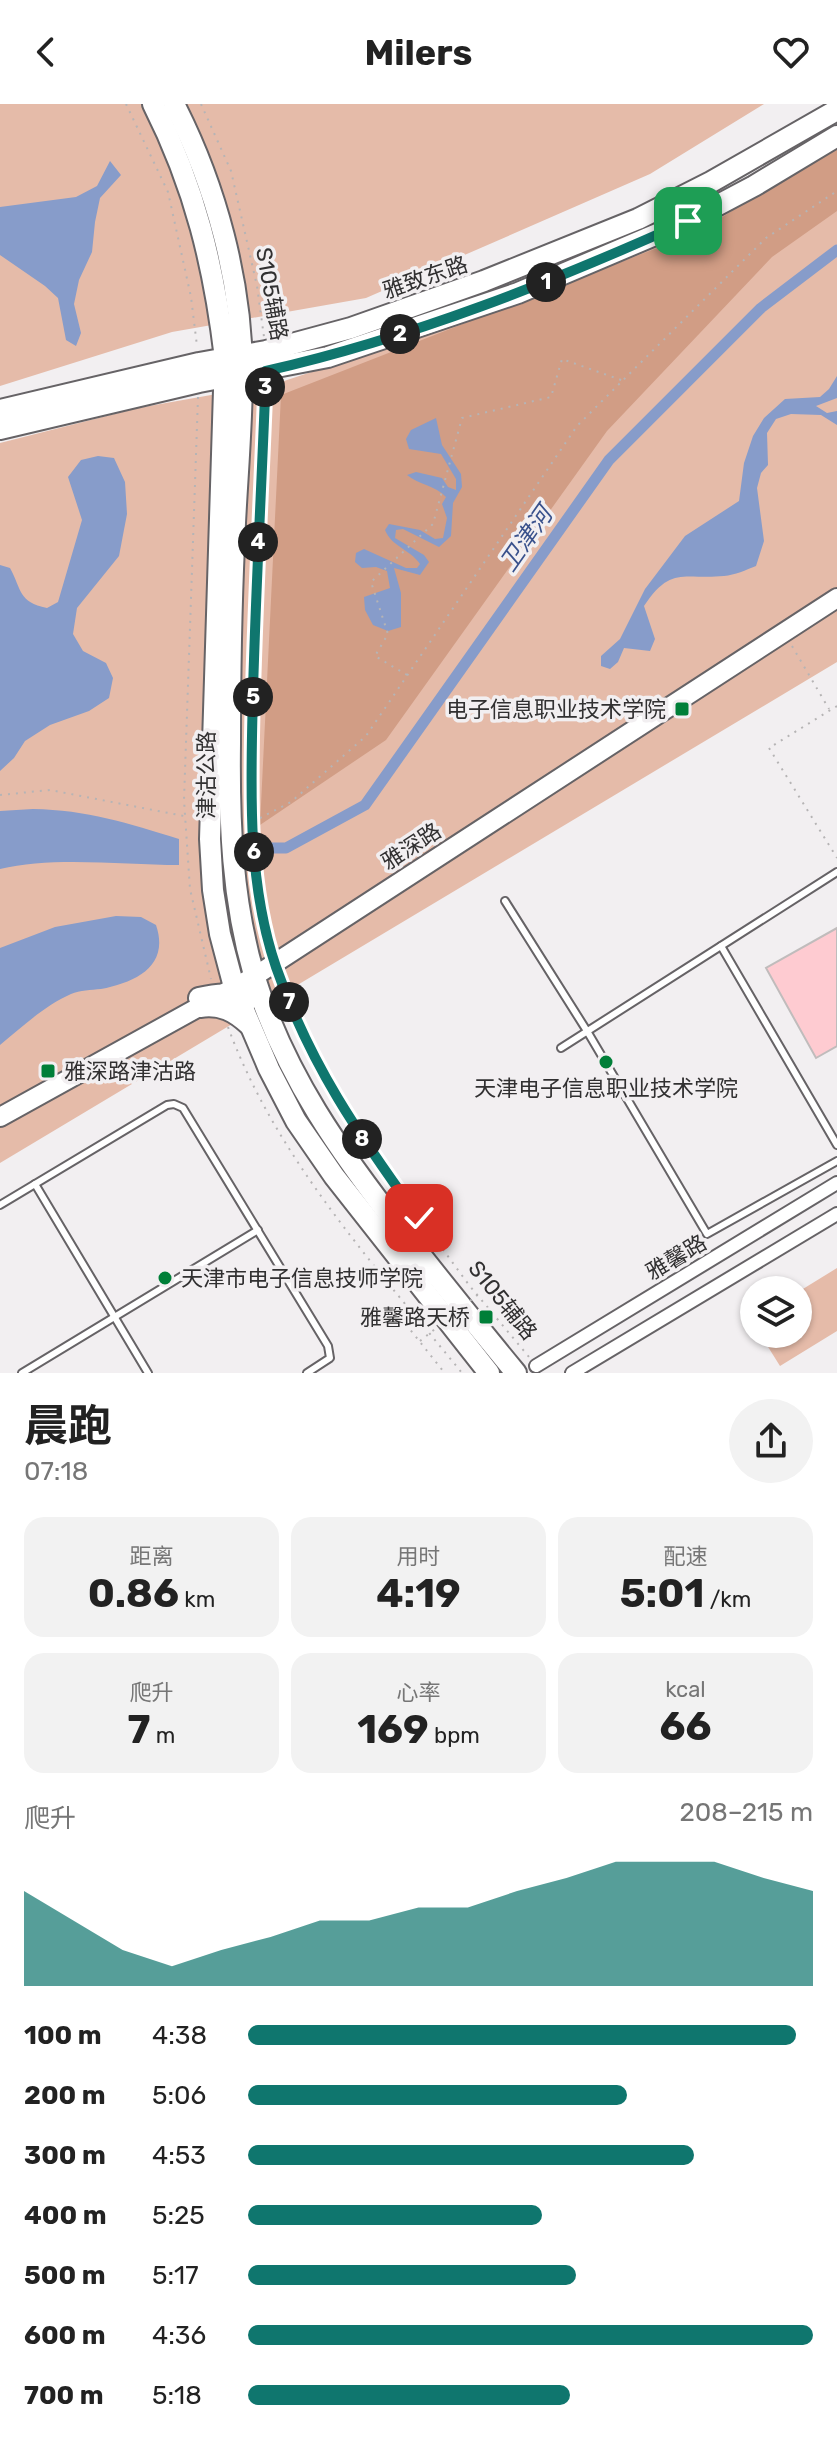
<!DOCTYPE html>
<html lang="zh">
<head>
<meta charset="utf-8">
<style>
	:root { --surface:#fff; --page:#f2f2f2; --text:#222; --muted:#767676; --accent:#0f766e }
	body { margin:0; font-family:Rubik,"Noto Sans SC",sans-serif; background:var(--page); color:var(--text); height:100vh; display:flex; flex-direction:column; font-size:30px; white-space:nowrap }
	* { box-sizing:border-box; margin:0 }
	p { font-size:26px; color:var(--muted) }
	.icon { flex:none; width:44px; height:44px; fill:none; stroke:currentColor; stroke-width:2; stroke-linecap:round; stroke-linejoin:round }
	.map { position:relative; height:1269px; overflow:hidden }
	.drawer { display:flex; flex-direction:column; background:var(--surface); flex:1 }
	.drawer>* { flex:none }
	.controls { position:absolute; left:740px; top:1172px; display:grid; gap:16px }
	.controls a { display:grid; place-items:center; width:72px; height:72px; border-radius:50%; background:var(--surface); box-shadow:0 2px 6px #0004; font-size:40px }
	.pin { position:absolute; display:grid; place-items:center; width:68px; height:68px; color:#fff; margin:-34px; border-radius:16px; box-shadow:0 4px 12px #0006 }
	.km { position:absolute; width:40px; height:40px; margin:-20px; border-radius:50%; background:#222; color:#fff; font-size:22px; line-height:40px; text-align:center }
	.round { display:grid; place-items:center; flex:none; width:84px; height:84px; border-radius:42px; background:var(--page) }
	.head { display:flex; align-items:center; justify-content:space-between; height:136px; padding:0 24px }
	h1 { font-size:44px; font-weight:700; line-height:60px }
	.stats { display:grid; grid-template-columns:repeat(3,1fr); gap:12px; height:136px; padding:8px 24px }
	.stats div { display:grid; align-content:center; border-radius:20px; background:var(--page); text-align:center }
	.stats b { font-size:40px; font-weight:700 }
	.stats small { font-size:22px; font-weight:400 }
	.stats p { font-size:22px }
	.chart { height:224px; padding:16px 24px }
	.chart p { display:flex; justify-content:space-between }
	.chart svg { width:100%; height:144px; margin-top:8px; fill:var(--accent); opacity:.7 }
	ul { padding:0 24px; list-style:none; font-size:26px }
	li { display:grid; grid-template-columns:128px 96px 1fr; align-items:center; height:60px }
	li i { height:20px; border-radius:10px; background:var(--accent) }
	header { display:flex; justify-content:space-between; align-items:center; height:104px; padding:0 24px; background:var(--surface); font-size:36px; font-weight:700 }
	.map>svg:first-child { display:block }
	.green { fill:#e5bba9 }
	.forest { fill:#d19d85 }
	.water { fill:#879cca }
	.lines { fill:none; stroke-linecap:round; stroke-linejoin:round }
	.canal { stroke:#879cca; stroke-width:11 }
	.building { fill:#fecbd1; stroke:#c0bcbc; stroke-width:2 }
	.lane-casing { stroke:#666366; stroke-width:10 }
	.street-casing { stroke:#666366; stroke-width:16 }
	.secondary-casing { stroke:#666366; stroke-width:22 }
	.primary-casing { stroke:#666366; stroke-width:24 }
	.path { stroke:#b6b4b5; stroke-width:2; stroke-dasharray:2 6; stroke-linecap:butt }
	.lane { stroke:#fff; stroke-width:6 }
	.street { stroke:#fff; stroke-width:12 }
	.secondary { stroke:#fff; stroke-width:18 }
	.primary { stroke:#fff; stroke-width:20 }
	.path-bridge { stroke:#b6b4b5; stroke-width:2; stroke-dasharray:2 6; stroke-linecap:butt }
	.route-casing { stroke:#fff; stroke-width:16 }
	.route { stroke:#0f766e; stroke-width:10 }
	.poi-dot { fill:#007f38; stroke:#f2eff1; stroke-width:3 }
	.labels { text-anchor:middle; stroke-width:7; stroke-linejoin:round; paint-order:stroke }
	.street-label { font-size:22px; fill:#313031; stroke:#f2eff1 }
	.poi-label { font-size:22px; fill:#313031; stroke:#f2eff1; text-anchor:end }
	.water-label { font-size:24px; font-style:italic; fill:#39518c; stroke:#f2eff1 }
</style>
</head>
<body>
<header><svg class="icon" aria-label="back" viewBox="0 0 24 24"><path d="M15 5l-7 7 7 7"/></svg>Milers<svg class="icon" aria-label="heart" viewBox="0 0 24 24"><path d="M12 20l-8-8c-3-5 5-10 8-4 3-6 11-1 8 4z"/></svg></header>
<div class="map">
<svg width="837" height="1269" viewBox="0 0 837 1269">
	<rect width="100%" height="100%" fill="#f2eff1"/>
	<!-- green -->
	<g class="green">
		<path d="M 0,0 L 764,0 L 650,70 L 366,194 L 172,228 L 0,282 Z"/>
		<path d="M 837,47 L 837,558 L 0,1059 L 0,339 L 138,304 L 278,279 L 478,213 Z"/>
		<path d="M 837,1164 L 837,1227 L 780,1262 L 760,1230 L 798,1230 L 798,1188 Z"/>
	</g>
	<!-- forest -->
	<path class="forest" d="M 837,37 L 837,107 L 772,153 L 607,327 L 386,636 L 260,721 L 281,291 L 703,126 Z"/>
	<!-- water -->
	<g class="water">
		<path d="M 110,57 L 121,71 L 100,94 L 95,118 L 92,148 L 79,176 L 74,200 L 81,229 L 76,242 L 66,236 L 58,194 L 45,182 L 0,151 L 0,103 L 76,93 L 97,82 Z"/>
		<path d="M 837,272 L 837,294 L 816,302 L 827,309 L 837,307 L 837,321 L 821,311 L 791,310 L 776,315 L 767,329 L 768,361 L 761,369 L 757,384 L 764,437 L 756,462 C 746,466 735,471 724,472 C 684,476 671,461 644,502 L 655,535 L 650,547 L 624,544 L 618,558 L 610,565 L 601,562 L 601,552 L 620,535 L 645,485 L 685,432 L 739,397 L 744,359 L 753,332 L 764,314 L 785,295 L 820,293 L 829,285 Z"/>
		<path d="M 436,314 L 442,341 L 461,370 L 462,383 L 453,399 L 451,432 L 439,443 L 403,425 L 396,426 L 395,434 L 424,451 L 429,458 L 420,471 L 394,464 L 401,489 L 401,523 L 388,527 L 373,521 L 365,506 L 364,493 L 390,484 L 387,467 L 376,463 L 362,464 L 355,458 L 356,449 L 364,445 L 406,464 L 417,464 L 420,460 C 410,445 392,443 385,426 L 389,420 L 420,426 L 435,435 L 443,434 L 447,414 L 442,400 L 446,393 C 435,381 419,381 407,371 L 416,368 L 442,374 L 448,383 L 456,386 L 456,375 L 441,350 L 409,345 L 406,335 L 411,326 Z"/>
		<path d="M 98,352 L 114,354 L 125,378 L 127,410 L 119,452 L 77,504 L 73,530 L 83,547 L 106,559 L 113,574 L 109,594 L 89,607 L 50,621 L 25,637 L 14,654 L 0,667 L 0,461 L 10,464 C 22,486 18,498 47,504 L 58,498 L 82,416 L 68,373 L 81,356 Z"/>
		<path d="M 33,705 C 87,706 128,719 179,735 L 179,761 C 125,761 52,752 0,765 L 0,707 Z"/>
		<path d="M 116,812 L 141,813 L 156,821 C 170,862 136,878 101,885 C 91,886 80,886 71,890 C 44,902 22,923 0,941 L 0,844 L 55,823 Z"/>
	</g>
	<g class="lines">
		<!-- canal -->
		<path class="canal" d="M 264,744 L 286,744 L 365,701 L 609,356 L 761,204 L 837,146"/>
	</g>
	<!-- building -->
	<path class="building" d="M 837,824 L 837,942 L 816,954 L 766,864 Z"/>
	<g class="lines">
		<defs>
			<g id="lane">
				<path d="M 505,797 L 587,927 L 707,1130 L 837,1057"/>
				<path d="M 721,842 L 837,1041"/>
				<path d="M 561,944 L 837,768"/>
				<path d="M 35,1080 L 148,1269"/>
				<path d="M 0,1101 L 167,1001 L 174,1000 L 183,1004 L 328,1242 L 330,1254 L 307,1269"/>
				<path d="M 22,1269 L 258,1126"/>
			</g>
			<g id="street">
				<path d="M 536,1262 L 837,1079"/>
				<path d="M 572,1269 L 837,1110"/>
			</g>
			<g id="secondary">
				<path d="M 200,904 C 221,901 234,908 249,922"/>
				<path d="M 0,1013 L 255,872 L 837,494"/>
			</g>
			<g id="primary">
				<path d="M 153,0 C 195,83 214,162 225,254 L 210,735 L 213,786 L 220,830 L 234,883 L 269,965 L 296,1017 L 334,1072 L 489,1269"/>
				<path d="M 174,0 C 216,82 242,178 242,270 C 242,327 236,385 234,441 C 231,508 230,574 230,640 C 229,719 232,795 254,871 C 284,970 341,1050 404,1130 C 441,1177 478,1223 516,1269"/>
				<path d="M 0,306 L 199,259 L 266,247 L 351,224 L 484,177 L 638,115 L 711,78 L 837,6"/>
				<path d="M 0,325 L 199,278 L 328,253 L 518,189 L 688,117 L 754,82 L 837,32"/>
				<path d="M 199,894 C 216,890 233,888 249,895"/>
			</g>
		</defs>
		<!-- lane casing -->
		<use href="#lane" class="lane-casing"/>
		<!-- street casing -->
		<use href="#street" class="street-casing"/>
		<!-- secondary casing -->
		<use href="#secondary" class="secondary-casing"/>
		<!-- primary casing -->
		<use href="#primary" class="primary-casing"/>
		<!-- path -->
		<g class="path">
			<path d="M 126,0 L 168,88 L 191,193 L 197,242"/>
			<path d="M 201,0 L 231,67 L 257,182 L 264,233"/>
			<path d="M 265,280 L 251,695 L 256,775 L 271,843"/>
			<path d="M 198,293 L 184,696 L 190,785 L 211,875"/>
			<path d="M 792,542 L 829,605"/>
			<path d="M 407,571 L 375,552 L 388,530 L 371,478 L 433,420 L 462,314 L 551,293 L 562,255 L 624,277"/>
			<path d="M 837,602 L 769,644 L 837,754"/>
			<path d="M 0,691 L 50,686 L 184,712"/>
			<path d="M 252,715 L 260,714 L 291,698 L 366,632 L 577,322 L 766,134 L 837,87"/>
			<path d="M 279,872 L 313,951 L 335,994 L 370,1046 L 469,1181 L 529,1253"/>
			<path d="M 228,923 C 276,1054 375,1162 462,1269"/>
			<path d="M 401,1214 L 443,1267"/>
		</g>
		<!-- lane -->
		<use href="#lane" class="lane"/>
		<!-- street -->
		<use href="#street" class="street"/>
		<!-- secondary -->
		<use href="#secondary" class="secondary"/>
		<!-- primary -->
		<use href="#primary" class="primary"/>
		<!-- path-bridge -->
		<path class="path-bridge" d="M 420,1237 L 486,1184"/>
	</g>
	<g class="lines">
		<defs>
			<path id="route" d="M 419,1114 C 359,1031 310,961 276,863 C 246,775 251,679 253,587 C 256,480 262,374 266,267 C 412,234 552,178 688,117"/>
		</defs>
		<!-- route casing -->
		<use href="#route" class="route-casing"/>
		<!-- route -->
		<use href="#route" class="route"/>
	</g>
	<!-- markers -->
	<g class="poi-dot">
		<rect x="674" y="597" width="16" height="16" rx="4"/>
		<circle cx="606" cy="958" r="8"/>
		<rect x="40" y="959" width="16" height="16" rx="4"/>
		<circle cx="165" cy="1174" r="8"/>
		<rect x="478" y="1205" width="16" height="16" rx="4"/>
	</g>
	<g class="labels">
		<!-- street labels -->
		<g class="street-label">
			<text transform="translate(425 173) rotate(-19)" y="8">雅致东路</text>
			<text transform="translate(272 190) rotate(80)" y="8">S105辅路</text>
			<text transform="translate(206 671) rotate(-90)" y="8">津沽公路</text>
			<text transform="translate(411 742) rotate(-33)" y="8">雅深路</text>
			<text transform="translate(676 1153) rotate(-31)" y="8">雅馨路</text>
			<text transform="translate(503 1196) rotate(51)" y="8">S105辅路</text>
		</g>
		<!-- poi labels -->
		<g class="poi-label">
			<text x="666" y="613">电子信息职业技术学院</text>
			<text x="64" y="975" text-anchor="start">雅深路津沽路</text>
			<text x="606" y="992" text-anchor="middle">天津电子信息职业技术学院</text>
			<text x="181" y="1182" text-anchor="start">天津市电子信息技师学院</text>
			<text x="470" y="1221">雅馨路天桥</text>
		</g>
		<!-- water labels -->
		<g class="water-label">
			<text transform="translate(526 435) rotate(-55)" y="8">卫津河</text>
		</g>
	</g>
</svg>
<div class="controls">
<a><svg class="icon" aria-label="layers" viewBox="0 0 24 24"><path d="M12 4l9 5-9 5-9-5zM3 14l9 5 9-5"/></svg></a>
</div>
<div class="pin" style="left:688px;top:117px;background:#1e9e55"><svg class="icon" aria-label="arrive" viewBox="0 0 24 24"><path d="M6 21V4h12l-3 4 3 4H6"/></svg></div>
<div class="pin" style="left:419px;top:1114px;background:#d93025"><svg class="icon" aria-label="check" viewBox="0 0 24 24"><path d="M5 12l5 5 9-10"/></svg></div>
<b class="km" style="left:546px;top:178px">1</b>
<b class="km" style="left:400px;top:230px">2</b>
<b class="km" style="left:265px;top:283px">3</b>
<b class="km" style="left:258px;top:438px">4</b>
<b class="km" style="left:253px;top:593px">5</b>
<b class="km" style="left:254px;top:748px">6</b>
<b class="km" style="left:289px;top:898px">7</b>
<b class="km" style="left:362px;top:1035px">8</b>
</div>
<section class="drawer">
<div class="head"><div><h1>晨跑</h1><p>07:18</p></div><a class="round"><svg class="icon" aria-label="share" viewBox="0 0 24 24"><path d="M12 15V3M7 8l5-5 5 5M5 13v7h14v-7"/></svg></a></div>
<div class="stats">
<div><p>距离</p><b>0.86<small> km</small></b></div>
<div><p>用时</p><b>4:19</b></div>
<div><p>配速</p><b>5:01<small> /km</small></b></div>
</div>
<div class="stats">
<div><p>爬升</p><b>7<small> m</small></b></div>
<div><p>心率</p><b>169<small> bpm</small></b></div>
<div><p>kcal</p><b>66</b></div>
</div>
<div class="chart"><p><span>爬升</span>208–215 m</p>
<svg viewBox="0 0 160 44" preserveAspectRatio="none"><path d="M0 44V15L10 24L20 33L30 38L40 33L50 29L60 24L70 24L80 20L90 20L100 15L110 11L120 6L130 6L140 6L150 11L160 15V44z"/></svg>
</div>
<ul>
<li><b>100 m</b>4:38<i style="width:97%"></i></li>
<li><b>200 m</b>5:06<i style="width:67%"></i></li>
<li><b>300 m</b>4:53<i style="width:79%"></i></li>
<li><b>400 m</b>5:25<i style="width:52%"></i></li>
<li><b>500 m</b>5:17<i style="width:58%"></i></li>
<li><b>600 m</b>4:36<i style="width:100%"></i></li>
<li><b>700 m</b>5:18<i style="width:57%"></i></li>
</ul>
</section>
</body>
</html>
